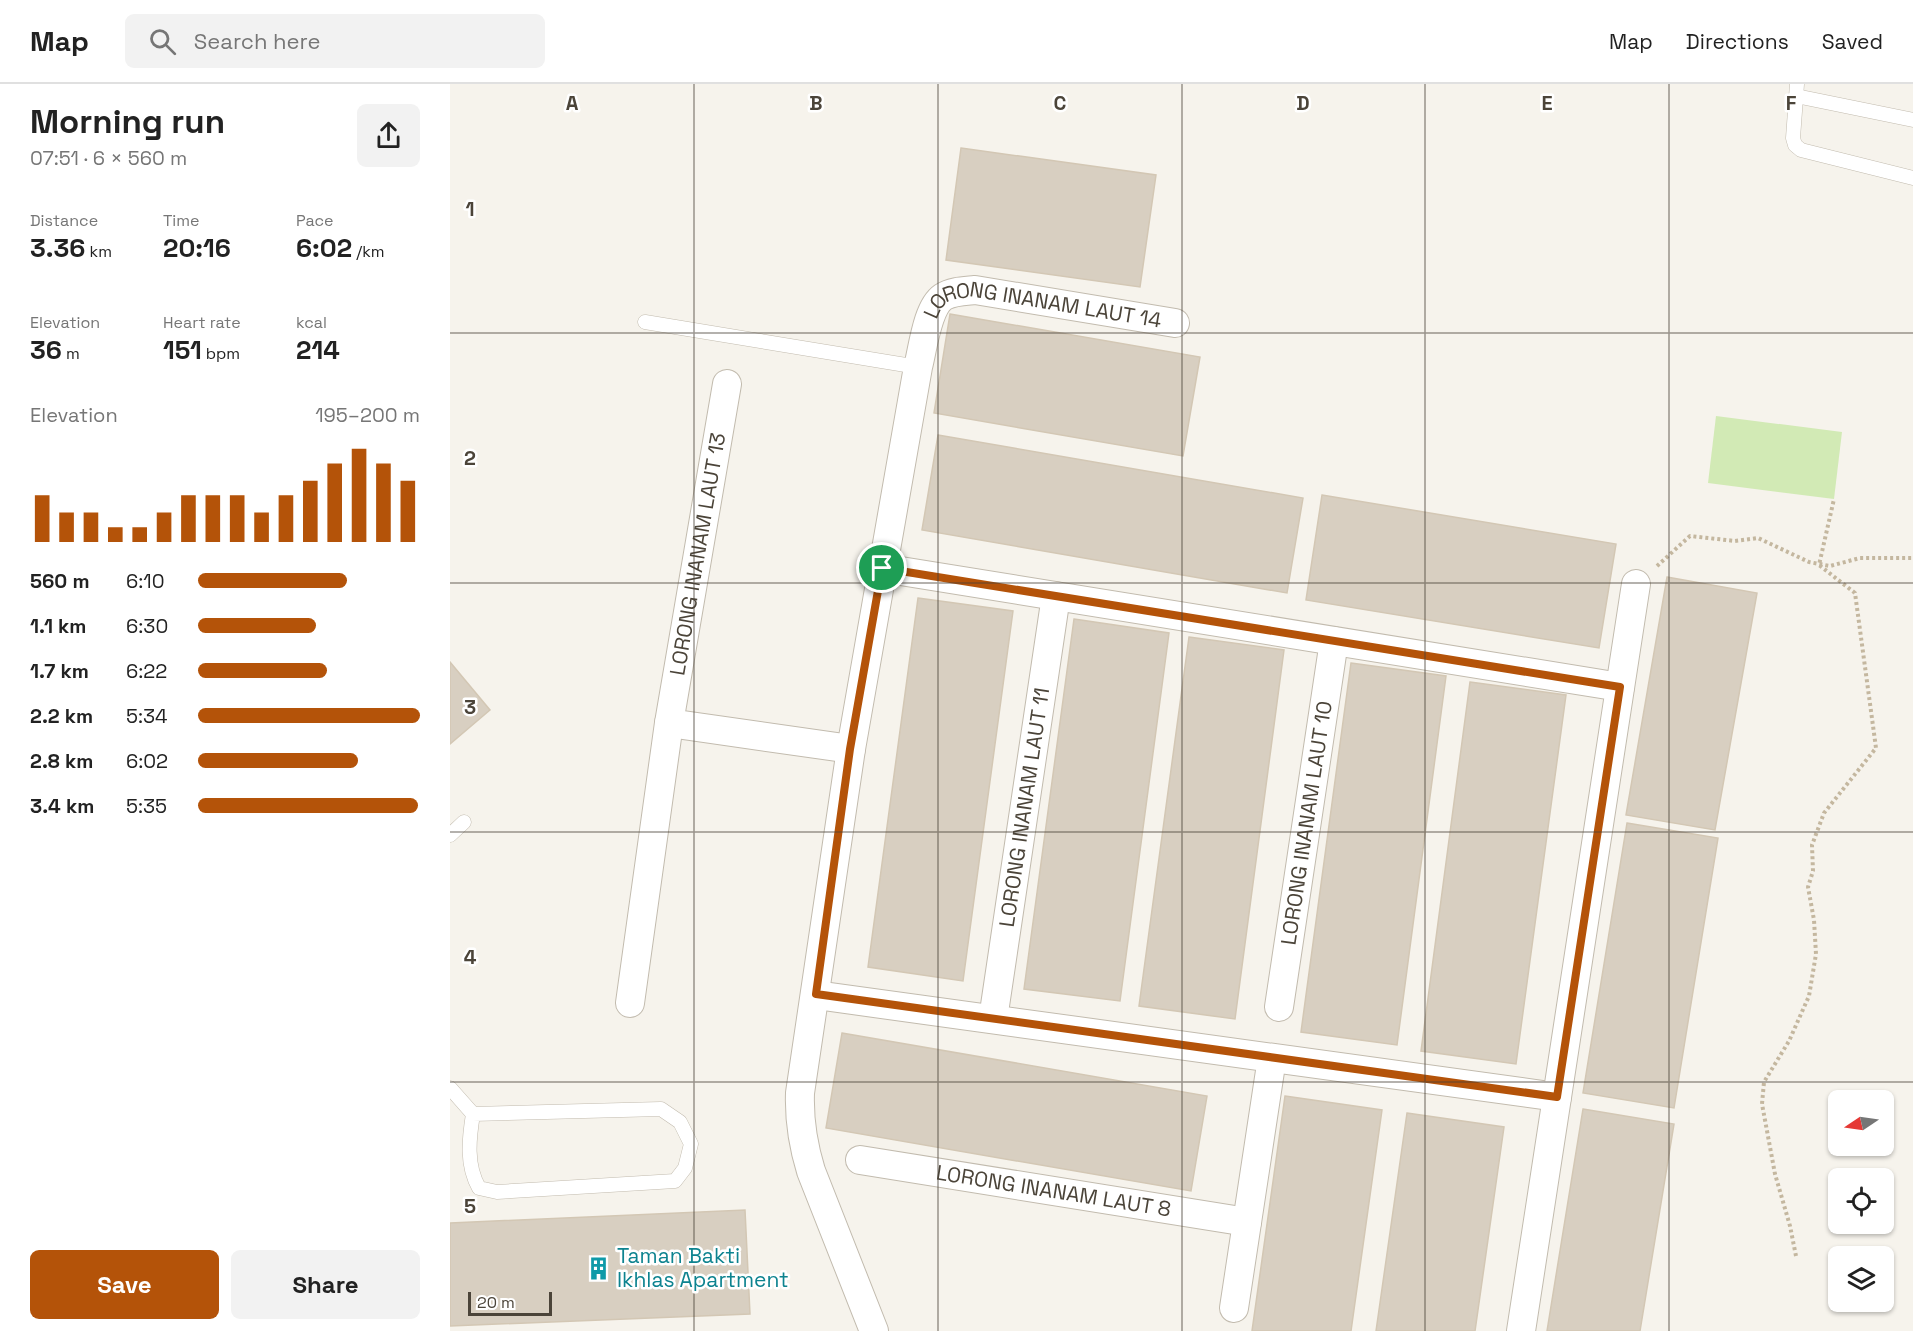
<!DOCTYPE html>
<html lang="en">
<head>
<meta charset="utf-8">
<style>
	:root { --surface:#fff; --page:#f2f2f2; --text:#222; --muted:#767676; --line:#e0e0e0; --accent:#b45309 }
	body { margin:0; font-family:"Space Grotesk",sans-serif; background:var(--page); color:var(--text); height:100vh; display:flex; flex-direction:column; font-size:22px; white-space:nowrap }
	* { box-sizing:border-box; margin:0 }
	p { font-size:20px; color:var(--muted) }
	.icon { flex:none; width:33px; height:33px; fill:none; stroke:currentColor; stroke-width:2; stroke-linecap:round; stroke-linejoin:round }
	.map { position:relative; flex:1; overflow:hidden }
	.sheet { display:flex; flex-direction:column; background:var(--surface); width:450px }
	.sheet>* { flex:none }
	.needle { width:39px; rotate:257deg }
	.controls { position:absolute; left:1378px; top:1006px; display:grid; gap:12px }
	.controls a { display:grid; place-items:center; width:66px; height:66px; border-radius:9px; background:var(--surface); box-shadow:0 2px 4px #0004; font-size:30px }
	.scale { position:absolute; left:18px; bottom:15px; width:84px; box-sizing:border-box; padding-left:6px; border:3px solid #4b4439; border-top:0; font-size:16px; line-height:21px; white-space:nowrap; color:#4b4439; -webkit-text-stroke:4px #fff; paint-order:stroke }
	.pin { position:absolute; display:grid; place-items:center; width:51px; height:51px; color:#fff; margin:-26px; border:3px solid #fff; border-radius:50%; box-shadow:0 2px 6px #0007 }
	.round { display:grid; place-items:center; flex:none; width:63px; height:63px; border-radius:9px; background:var(--page) }
	.summary { display:flex; align-items:center; justify-content:space-between; height:102px; padding:0 30px }
	h1 { font-size:33px; font-weight:700; line-height:45px }
	.metrics { display:grid; grid-template-columns:repeat(3,1fr); gap:9px; height:102px; padding:6px 30px }
	.metrics div { display:grid; align-content:center }
	.metrics b { font-size:26px; font-weight:700 }
	.metrics small { font-size:16px; font-weight:400 }
	.metrics p { font-size:16px }
	.chart { height:168px; padding:12px 30px }
	.chart p { display:flex; justify-content:space-between }
	.chart svg { width:100%; height:108px; margin-top:6px; stroke:var(--accent); stroke-width:6 }
	.action { display:flex; gap:12px; margin-top:auto; padding:12px 30px }
	.action a { flex:1; height:69px; border-radius:9px; background:var(--accent); color:#fff; font-size:24px; font-weight:700; line-height:69px; text-align:center }
	.action a+a { background:var(--page); color:var(--text) }
	ul { padding:0 30px; list-style:none; font-size:20px }
	li { display:grid; grid-template-columns:96px 72px 1fr; align-items:center; height:45px }
	li i { height:15px; border-radius:8px; background:var(--accent) }
	header { display:flex; align-items:center; gap:36px; box-sizing:border-box; height:84px; padding:0 30px; background:var(--surface); border-bottom:2px solid var(--line) }
	header strong { font-size:28px }
	nav { display:flex; gap:33px; margin-inline-start:auto; font-size:21px }
	.search { width:420px; height:54px; background:var(--page); display:flex; align-items:center; gap:15px; box-sizing:border-box; padding:0 21px; border-radius:9px; color:var(--muted); font-size:22px }
	main { display:flex; flex:1; min-height:0 }
	.map>svg:first-child { display:block }
	.green { fill:#d2eab5 }
	.building { fill:#d8cfc1; stroke:#d3c7b4; stroke-width:1.5 }
	.lines { fill:none; stroke-linecap:round; stroke-linejoin:round }
	.service-casing { stroke:#c2bbae; stroke-width:15 }
	.minor-casing { stroke:#c2bbae; stroke-width:30 }
	.path { stroke:#c4b79f; stroke-width:4; stroke-dasharray:3 3; stroke-linecap:butt }
	.service { stroke:#fff; stroke-width:14 }
	.minor { stroke:#fff; stroke-width:28 }
	.route-casing { stroke:#fff; stroke-width:12 }
	.route { stroke:#b45309; stroke-width:8 }
	.grid { fill:none; stroke:#4b4439; stroke-width:1.5; stroke-opacity:0.55 }
	.labels { text-anchor:middle; stroke-width:5; stroke-linejoin:round; paint-order:stroke }
	.street-label { font-size:21px; fill:#4b4439; stroke:#fff }
	.culture-label { font-size:21px; fill:#0d838f; stroke:#fff; text-anchor:start }
	.grid-label { font-size:20px; text-anchor:middle; font-weight:bold; fill:#4b4439; stroke:#fff; stroke-width:5; stroke-linejoin:round; paint-order:stroke }
</style>
</head>
<body>
<header>
<strong>Map</strong>
<div class="search"><svg class="icon" aria-label="search" viewBox="0 0 24 24"><circle cx="10" cy="10" r="6"/><path d="M15 15l6 6"/></svg>Search here</div>
<nav><a>Map</a><a>Directions</a><a>Saved</a></nav>
</header>
<main>
<section class="sheet">
<div class="summary"><div><h1>Morning run</h1><p>07:51 · 6 × 560 m</p></div><a class="round"><svg class="icon" aria-label="share" viewBox="0 0 24 24"><path d="M12 15V3M7 8l5-5 5 5M5 13v7h14v-7"/></svg></a></div>
<div class="metrics">
<div><p>Distance</p><b>3.36<small> km</small></b></div>
<div><p>Time</p><b>20:16</b></div>
<div><p>Pace</p><b>6:02<small> /km</small></b></div>
</div>
<div class="metrics">
<div><p>Elevation</p><b>36<small> m</small></b></div>
<div><p>Heart rate</p><b>151<small> bpm</small></b></div>
<div><p>kcal</p><b>214</b></div>
</div>
<div class="chart"><p><span>Elevation</span>195–200 m</p>
<svg viewBox="0 0 160 44" preserveAspectRatio="none"><path d="M5 44V25M15 44V32M25 44V32M35 44V38M45 44V38M55 44V32M65 44V25M75 44V25M85 44V25M95 44V32M105 44V25M115 44V19M125 44V12M135 44V6M145 44V12M155 44V19"/></svg>
</div>
<ul>
<li><b>560 m</b>6:10<i style="width:67%"></i></li>
<li><b>1.1 km</b>6:30<i style="width:53%"></i></li>
<li><b>1.7 km</b>6:22<i style="width:58%"></i></li>
<li><b>2.2 km</b>5:34<i style="width:100%"></i></li>
<li><b>2.8 km</b>6:02<i style="width:72%"></i></li>
<li><b>3.4 km</b>5:35<i style="width:99%"></i></li>
</ul>
<div class="action"><a>Save</a><a>Share</a></div>
</section>
<div class="map">
<svg width="1463" height="1247" viewBox="0 0 1463 1247">
	<rect width="100%" height="100%" fill="#f6f3ec"/>
	<!-- green -->
	<path class="green" d="M 1266,332 L 1392,348 L 1384,415 L 1258,399 Z"/>
	<!-- building -->
	<g class="building">
		<path d="M 511,64 L 706,91 L 690,203 L 496,176 Z"/>
		<path d="M 500,230 L 750,273 L 733,372 L 484,329 Z"/>
		<path d="M 488,351 L 853,414 L 837,509 L 472,446 Z"/>
		<path d="M 872,411 L 1166,460 L 1149,564 L 856,516 Z"/>
		<path d="M 1217,493 L 1307,509 L 1265,746 L 1176,731 Z"/>
		<path d="M 468,514 L 563,527 L 513,897 L 418,883 Z"/>
		<path d="M 624,535 L 719,549 L 670,917 L 574,905 Z"/>
		<path d="M 739,553 L 834,566 L 785,935 L 689,922 Z"/>
		<path d="M 0,578 L 40,626 L 0,660 Z"/>
		<path d="M 901,579 L 996,592 L 947,961 L 851,948 Z"/>
		<path d="M 1020,598 L 1116,611 L 1066,980 L 971,967 Z"/>
		<path d="M 1177,739 L 1268,754 L 1224,1024 L 1133,1009 Z"/>
		<path d="M 392,949 L 757,1012 L 741,1107 L 376,1044 Z"/>
		<path d="M 835,1012 L 932,1026 L 901,1247 L 802,1247 Z"/>
		<path d="M 1133,1025 L 1224,1040 L 1190,1247 L 1097,1247 Z"/>
		<path d="M 957,1029 L 1054,1043 L 1025,1247 L 926,1247 Z"/>
		<path d="M 295,1126 L 300,1230 L 0,1242 L 0,1139 Z"/>
	</g>
	<g class="lines">
		<defs>
			<g id="service">
				<path d="M 1347,0 L 1343,54 L 1345,61 L 1351,66 L 1463,94"/>
				<path d="M 1346,12 L 1463,36"/>
				<path d="M 195,238 L 468,283"/>
				<path d="M 0,751 L 14,738"/>
				<path d="M 0,1004 L 23,1030 C 19,1055 16,1081 29,1104 L 47,1108 L 225,1097 L 235,1084 L 241,1060 L 230,1038 L 211,1025 L 23,1030"/>
			</g>
			<g id="minor">
				<path d="M 432,484 L 1170,603"/>
				<path d="M 219,639 L 401,665"/>
				<path d="M 366,911 L 1107,1013"/>
				<path id="s1" d="M 180,919 L 219,639 L 277,300"/>
				<path id="s2" d="M 829,923 L 884,557"/>
				<path id="s3" d="M 543,935 L 606,512"/>
				<path id="s4" d="M 410,1076 L 797,1138"/>
				<path d="M 784,1224 L 822,974"/>
				<path id="s5" d="M 424,1247 L 361,1087 C 353,1061 349,1037 350,1009 L 401,665 L 468,283 C 473,264 477,224 493,213 C 502,207 515,207 525,206 L 725,239"/>
				<path d="M 1071,1247 L 1186,500"/>
			</g>
		</defs>
		<!-- service casing -->
		<use href="#service" class="service-casing"/>
		<!-- minor casing -->
		<use href="#minor" class="minor-casing"/>
		<!-- path -->
		<g class="path">
			<path d="M 1207,482 L 1240,452 L 1285,457 L 1308,454 L 1359,478 L 1380,482 L 1410,474 L 1463,474"/>
			<path d="M 1346,1172 L 1340,1142 L 1325,1090 L 1312,1020 L 1314,998 L 1339,957 L 1359,912 L 1366,870 L 1364,836 L 1358,803 L 1363,787 L 1362,761 L 1374,729 L 1426,664 L 1405,509 L 1369,481 L 1384,415"/>
		</g>
		<!-- service -->
		<use href="#service" class="service"/>
		<!-- minor -->
		<use href="#minor" class="minor"/>
	</g>
	<g class="lines">
		<defs>
			<path id="route" d="M 432,484 L 1170,603 L 1107,1013 L 366,910 L 400,665 Z"/>
		</defs>
		<!-- route casing -->
		<use href="#route" class="route-casing"/>
		<!-- route -->
		<use href="#route" class="route"/>
	</g>
	<!-- grid -->
	<path class="grid" d="M 244,0 L 244,1247M 488,0 L 488,1247M 732,0 L 732,1247M 975,0 L 975,1247M 1219,0 L 1219,1247M 0,249 L 1463,249M 0,499 L 1463,499M 0,748 L 1463,748M 0,998 L 1463,998"/>
	<!-- icons -->
	<defs>
		<symbol id="building-bare" viewBox="-9 -9 18 18"><path d="M-4-6H4V6H1V3H-1V6H-4ZM-2.5-4.3h1.7v1.8h-1.7ZM.8-4.3h1.7v1.8H.8ZM-2.5-1h1.7V.8h-1.7ZM.8-1h1.7V.8H.8Z" fill="#0f9aa8" stroke="#fff" stroke-width="2.5" paint-order="stroke"/></symbol>
	</defs>
	<g fill-rule="evenodd">
		<use href="#building-bare" x="132" y="1168" width="33" height="33"/>
	</g>
	<g class="labels">
		<!-- street labels -->
		<g class="street-label">
			<text dy="7" stroke="none"><textPath href="#s5" startOffset="1161">LORONG INANAM LAUT 14</textPath></text>
			<text dy="7" stroke="none"><textPath href="#s1" startOffset="454">LORONG INANAM LAUT 13</textPath></text>
			<text dy="7" stroke="none"><textPath href="#s3" startOffset="214">LORONG INANAM LAUT 11</textPath></text>
			<text dy="7" stroke="none"><textPath href="#s2" startOffset="186">LORONG INANAM LAUT 10</textPath></text>
			<text dy="7" stroke="none"><textPath href="#s4" startOffset="196">LORONG INANAM LAUT 8</textPath></text>
		</g>
		<!-- culture labels -->
		<g class="culture-label">
			<text x="167" y="1179">Taman Bakti<tspan x="167" dy="24">Ikhlas Apartment</tspan></text>
		</g>
	</g>
	<g class="grid-label">
		<text x="122" y="26">A</text>
		<text x="366" y="26">B</text>
		<text x="610" y="26">C</text>
		<text x="853" y="26">D</text>
		<text x="1097" y="26">E</text>
		<text x="1341" y="26">F</text>
		<text x="20" y="132">1</text>
		<text x="20" y="381">2</text>
		<text x="20" y="630">3</text>
		<text x="20" y="880">4</text>
		<text x="20" y="1129">5</text>
	</g>
</svg>
<div class="controls">
<a><svg class="needle" viewBox="-14 -14 28 28"><path d="M0-13l5 13h-10z" fill="#e53935"/><path d="M0 13l5-13h-10z" fill="#767676"/></svg></a>
<a><svg class="icon" aria-label="locate" viewBox="0 0 24 24"><circle cx="12" cy="12" r="6"/><path d="M12 2v4M12 18v4M2 12h4M18 12h4"/></svg></a>
<a><svg class="icon" aria-label="layers" viewBox="0 0 24 24"><path d="M12 4l9 5-9 5-9-5zM3 14l9 5 9-5"/></svg></a>
</div>
<div class="scale">20 m</div>
<div class="pin" style="left:432px;top:484px;background:#1e9e55"><svg class="icon" aria-label="arrive" viewBox="0 0 24 24"><path d="M6 21V4h12l-3 4 3 4H6"/></svg></div>
</div>
</main>
</body>
</html>
